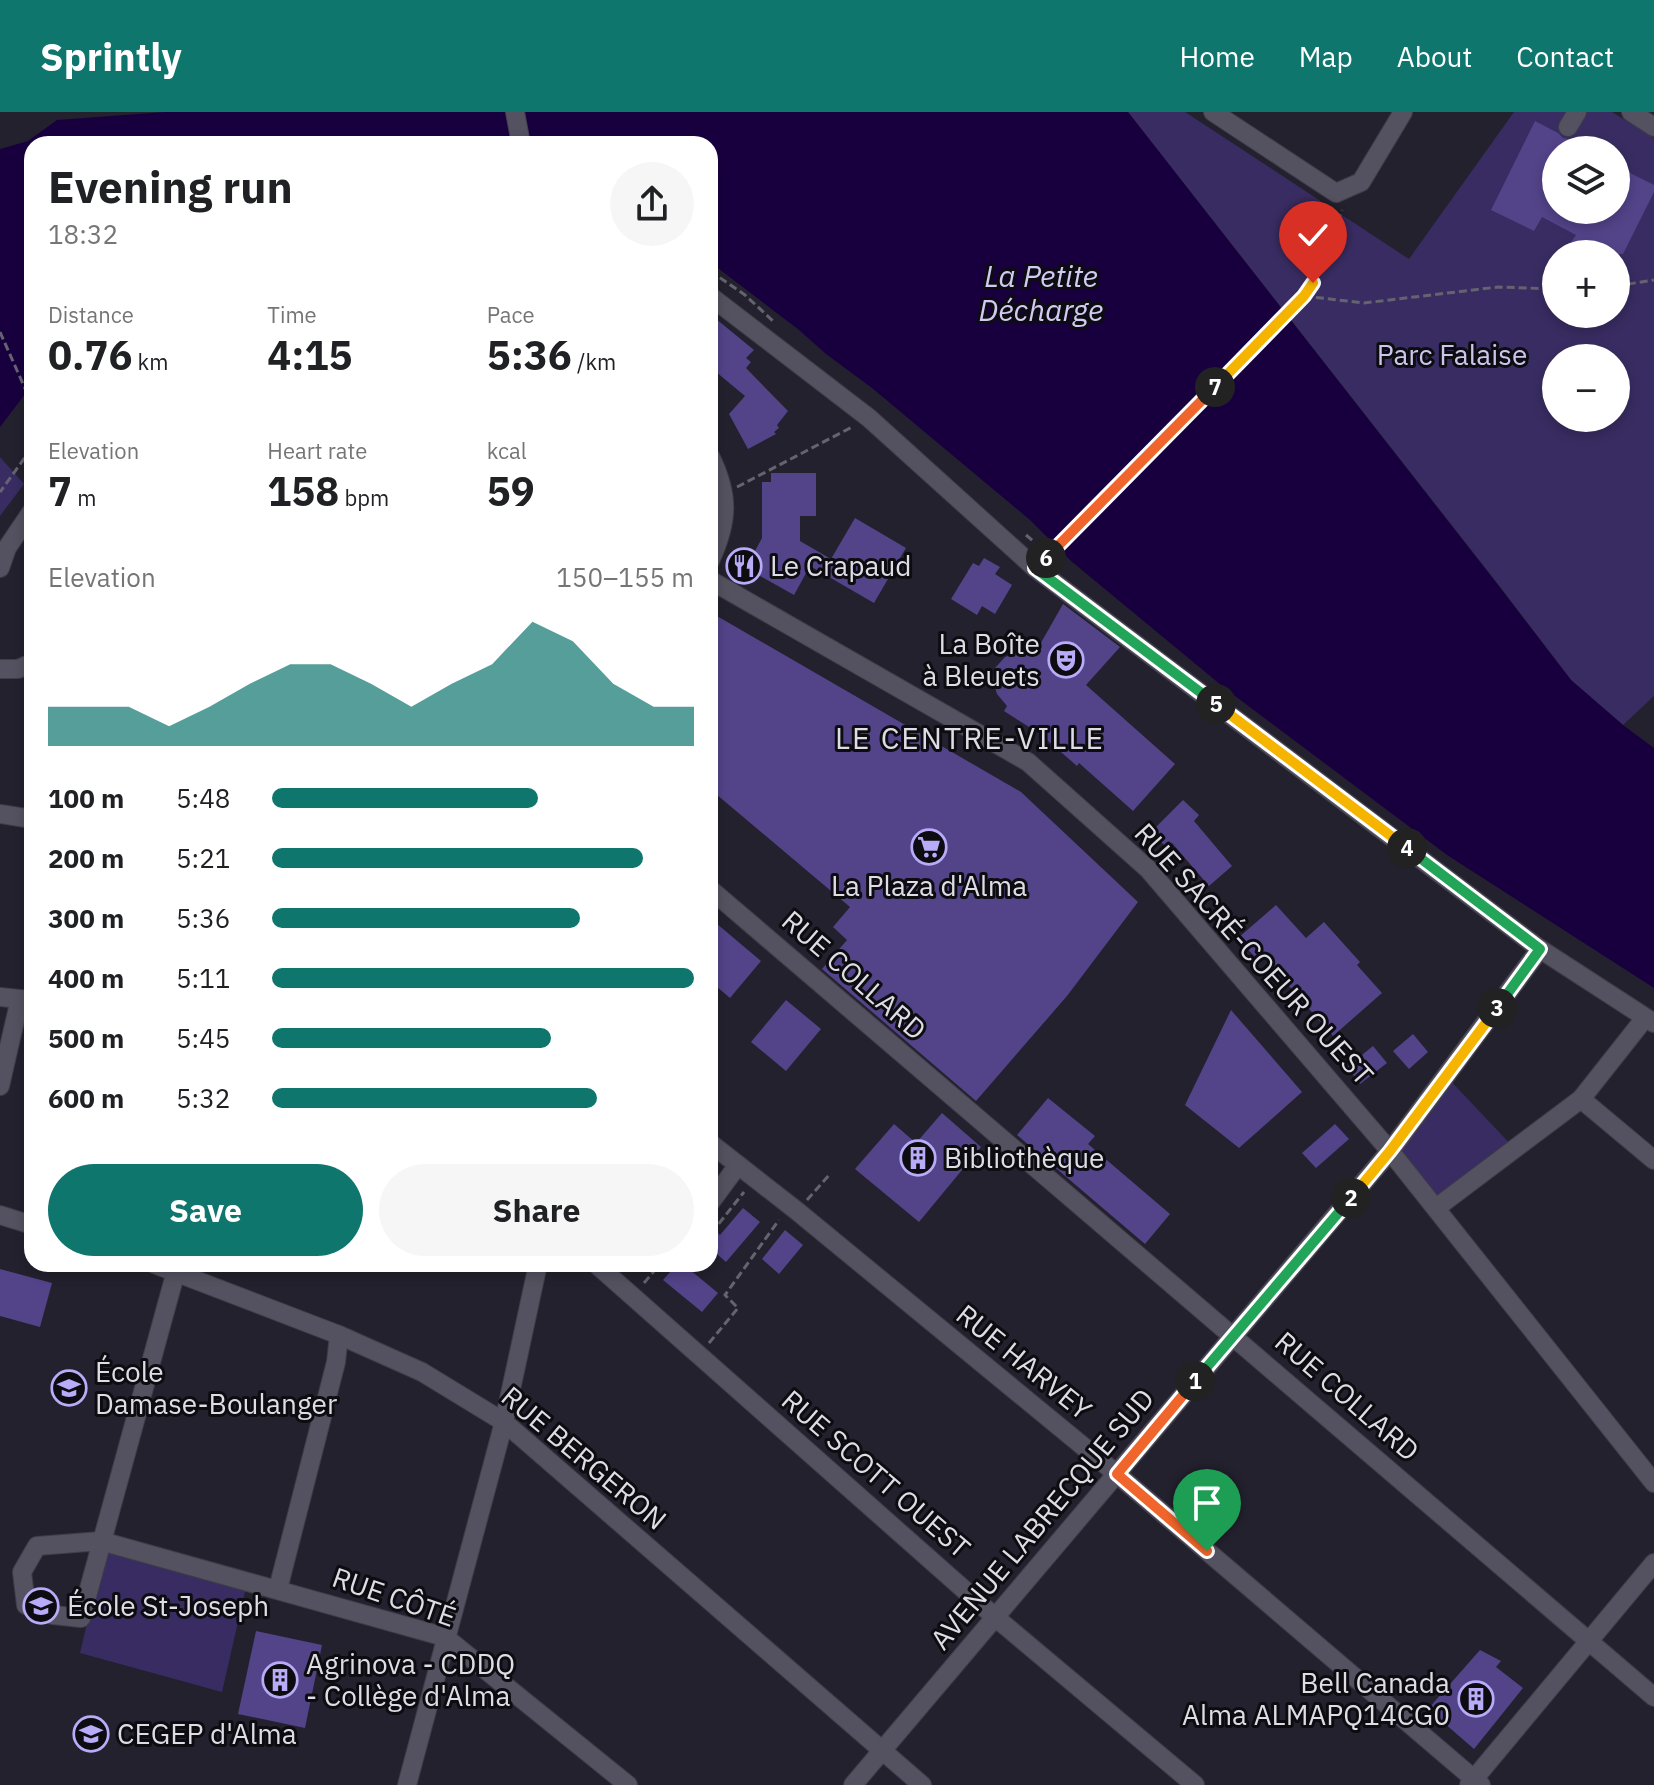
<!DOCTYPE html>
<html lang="en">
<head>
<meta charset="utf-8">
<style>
	:root { --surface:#fff; --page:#f6f6f6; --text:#202124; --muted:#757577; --accent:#0f766e }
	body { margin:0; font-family:"IBM Plex Sans",sans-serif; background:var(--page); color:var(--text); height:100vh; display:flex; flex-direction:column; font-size:30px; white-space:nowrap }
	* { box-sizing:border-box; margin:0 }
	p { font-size:26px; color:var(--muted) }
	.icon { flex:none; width:44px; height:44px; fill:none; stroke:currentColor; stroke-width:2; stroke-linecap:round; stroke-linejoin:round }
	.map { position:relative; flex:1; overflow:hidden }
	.sheet { position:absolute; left:24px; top:24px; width:694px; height:1136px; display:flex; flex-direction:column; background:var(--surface); border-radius:24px; box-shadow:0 4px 12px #0003 }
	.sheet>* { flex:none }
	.fabs { position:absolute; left:1542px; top:24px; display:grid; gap:16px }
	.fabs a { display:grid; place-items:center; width:88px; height:88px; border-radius:50%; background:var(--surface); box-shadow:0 4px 12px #0003; font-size:40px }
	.pin { position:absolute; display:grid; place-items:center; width:68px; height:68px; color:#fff; margin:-82px -34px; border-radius:50% 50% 50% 0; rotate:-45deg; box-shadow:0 0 8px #0007 }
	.pin .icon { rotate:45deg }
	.km { position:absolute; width:40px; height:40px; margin:-20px; border-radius:50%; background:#222; color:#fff; font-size:22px; line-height:40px; text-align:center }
	.round { display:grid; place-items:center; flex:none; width:84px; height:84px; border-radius:42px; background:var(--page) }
	.overview { display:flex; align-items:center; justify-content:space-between; height:136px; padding:0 24px }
	h1 { font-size:44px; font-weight:700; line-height:60px }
	.figures { display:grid; grid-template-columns:repeat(3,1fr); gap:12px; height:136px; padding:8px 24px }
	.figures div { display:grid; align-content:center }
	.figures b { font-size:40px; font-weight:700 }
	.figures small { font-size:22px; font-weight:400 }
	.figures p { font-size:22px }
	.chart { height:224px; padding:16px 24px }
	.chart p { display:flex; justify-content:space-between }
	.chart svg { width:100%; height:144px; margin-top:8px; fill:var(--accent); opacity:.7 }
	.cta { display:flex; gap:16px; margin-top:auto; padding:16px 24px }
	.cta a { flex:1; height:92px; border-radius:48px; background:var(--accent); color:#fff; font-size:32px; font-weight:700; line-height:92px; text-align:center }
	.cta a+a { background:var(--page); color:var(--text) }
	ul { padding:0 24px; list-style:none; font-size:26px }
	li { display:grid; grid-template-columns:128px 96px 1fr; align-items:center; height:60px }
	li i { height:20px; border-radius:10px; background:var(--accent) }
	header { display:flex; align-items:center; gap:48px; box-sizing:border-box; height:112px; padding:0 40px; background:var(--accent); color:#fff }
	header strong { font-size:38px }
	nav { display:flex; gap:44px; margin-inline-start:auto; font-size:28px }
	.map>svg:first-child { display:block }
	.green { fill:#392c62; fill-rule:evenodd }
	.water { fill:#18003f }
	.building { fill:#534389 }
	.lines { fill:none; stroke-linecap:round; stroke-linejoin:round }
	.minor-casing { stroke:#3f3d48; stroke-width:20 }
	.path { stroke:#65636f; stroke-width:3; stroke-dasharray:8 4; stroke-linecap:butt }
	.minor { stroke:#545260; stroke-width:18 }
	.split-1-casing { stroke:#fff; stroke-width:16 }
	.split-2-casing { stroke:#fff; stroke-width:16 }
	.split-3-casing { stroke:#fff; stroke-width:16 }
	.split-4-casing { stroke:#fff; stroke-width:16 }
	.split-5-casing { stroke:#fff; stroke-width:16 }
	.split-6-casing { stroke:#fff; stroke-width:16 }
	.split-7-casing { stroke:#fff; stroke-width:16 }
	.split-8-casing { stroke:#fff; stroke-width:16 }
	.split-1 { stroke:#f0652b; stroke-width:10 }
	.split-2 { stroke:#22a559; stroke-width:10 }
	.split-3 { stroke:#f5b400; stroke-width:10 }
	.split-4 { stroke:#22a559; stroke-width:10 }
	.split-5 { stroke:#f5b400; stroke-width:10 }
	.split-6 { stroke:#22a559; stroke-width:10 }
	.split-7 { stroke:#f0652b; stroke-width:10 }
	.split-8 { stroke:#f5b400; stroke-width:10 }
	.labels { text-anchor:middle; stroke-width:6; stroke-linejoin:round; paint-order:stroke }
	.park-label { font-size:28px; fill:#cbc5ee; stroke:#0d0c11 }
	.poi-label { font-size:28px; fill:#dedde5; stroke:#0d0c11; text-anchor:start }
	.street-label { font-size:28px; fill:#dedde5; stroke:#0d0c11 }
	.water-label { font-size:30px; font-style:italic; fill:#d1cbf4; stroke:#0d0c11 }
	.neighbourhood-label { font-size:30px; letter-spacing:2px; fill:#dedde5; stroke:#0d0c11 }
</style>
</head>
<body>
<header>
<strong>Sprintly</strong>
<nav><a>Home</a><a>Map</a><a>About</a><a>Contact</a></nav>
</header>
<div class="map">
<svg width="1654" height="1673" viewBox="0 0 1654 1673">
	<rect width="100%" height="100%" fill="#23212e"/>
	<!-- green -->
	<g class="green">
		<path d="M 1128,0 L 1185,0 L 1409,147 L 1514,0 L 1612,0 L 1654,26 L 1654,584 L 1623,613 L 1571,568 L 1498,472 ZM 1556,38 L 1616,38 L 1616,98 L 1556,98 ZM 1556,142 L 1616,142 L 1616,202 L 1556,202 ZM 1556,246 L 1616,246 L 1616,306 L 1556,306 Z"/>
		<path d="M 0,345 L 24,372 L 0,404 Z"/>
		<path d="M 1446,964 L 1515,1037 L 1436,1096 L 1390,1039 Z"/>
		<path d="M 105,1435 L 246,1475 L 222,1580 L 80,1541 Z"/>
	</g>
	<!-- water -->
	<path class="water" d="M 165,0 L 1128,0 L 1498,473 L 1571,568 L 1623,613 L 1654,636 L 1654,876 L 1447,743 L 1227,578 L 1071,449 L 1030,408 L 872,276 L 826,242 L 799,218 L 710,150 L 710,32 L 32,32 L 32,282 L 26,281 L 0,315 L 0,37 L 28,29 L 57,8 Z"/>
	<!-- building -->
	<g class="building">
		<path d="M 1535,9 L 1558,21 L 1563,26 L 1569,27 L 1591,38 L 1556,38 L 1556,98 L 1616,98 L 1616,54 L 1654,73 L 1654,80 L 1623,142 L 1563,142 L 1576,123 L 1542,105 L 1534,119 L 1491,98 Z"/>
		<path d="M 710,202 L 754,238 L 746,246 L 751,250 L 746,256 L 788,299 L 777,313 L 779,316 L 774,320 L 776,322 L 748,337 L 729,302 L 745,284 L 710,255 Z"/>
		<path d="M 771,361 L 816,361 L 816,404 L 800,404 L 800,429 L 831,447 L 855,406 L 906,436 L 874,491 L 810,454 L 794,483 L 753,460 L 748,452 L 762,426 L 762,370 L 771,370 Z"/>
		<path d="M 984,446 L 1000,455 L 995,462 L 1012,473 L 995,502 L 982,494 L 977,503 L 951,487 L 973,451 L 979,454 Z"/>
		<path d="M 1063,492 L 1120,535 L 1086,573 L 1175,652 L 1133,699 L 1079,651 L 1077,654 L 1040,622 L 1004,599 L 1007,594 L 997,582 L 993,569 L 995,556 L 1005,545 L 1015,541 L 1025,541 L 1034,543 Z"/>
		<path d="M 710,500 L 1021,680 L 1138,790 L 1067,884 L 976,989 L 822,857 L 847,828 L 833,815 L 850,795 L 710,677 Z"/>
		<path d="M 1183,688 L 1199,703 L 1194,709 L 1232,754 L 1209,774 L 1172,731 L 1167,736 L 1151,720 Z"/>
		<path d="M 1276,793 L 1306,826 L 1324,810 L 1360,850 L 1357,853 L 1382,881 L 1333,924 L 1264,846 L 1259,850 L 1238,826 Z"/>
		<path d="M 710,806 L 761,849 L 730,886 L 710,869 Z"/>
		<path d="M 786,888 L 821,917 L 786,959 L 751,930 Z"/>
		<path d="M 1231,898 L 1302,980 L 1239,1036 L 1185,993 Z"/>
		<path d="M 1413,922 L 1428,940 L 1409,957 L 1393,939 Z"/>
		<path d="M 1373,934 L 1387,951 L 1360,972 L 1347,955 Z"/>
		<path d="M 1048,986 L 1095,1024 L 1088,1032 L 1170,1102 L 1145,1132 L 1017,1023 Z"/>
		<path d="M 942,1001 L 981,1035 L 919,1110 L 855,1057 L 894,1012 L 916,1031 Z"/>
		<path d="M 1335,1012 L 1349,1027 L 1316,1056 L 1302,1041 Z"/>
		<path d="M 743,1096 L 760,1110 L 726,1150 L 710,1136 L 710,1114 L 720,1123 Z"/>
		<path d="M 785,1118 L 803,1133 L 779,1162 L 762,1147 Z"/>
		<path d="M 677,1152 L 683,1152 L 718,1181 L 702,1200 L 663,1168 Z"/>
		<path d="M 0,1157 L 52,1171 L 40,1215 L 0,1204 Z"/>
		<path d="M 256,1519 L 322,1533 L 305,1616 L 238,1602 Z"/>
		<path d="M 1480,1538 L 1501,1549 L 1496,1555 L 1523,1576 L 1474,1637 L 1428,1597 Z"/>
	</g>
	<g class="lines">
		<defs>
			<g id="minor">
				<path d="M 515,0 L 521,32"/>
				<path d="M 1213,0 L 1336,81 L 1361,70 L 1403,0"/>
				<path d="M 1631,0 L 1654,15"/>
				<path d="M 1568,15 L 1577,0"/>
				<path d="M 710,184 L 869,306 L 1035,456 L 1540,837 L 1654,911"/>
				<path d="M 710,344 C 730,384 728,410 710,449"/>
				<path d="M 0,456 L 7,436 L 32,399"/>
				<path d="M 710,468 L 1028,650 L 1148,757 L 1390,1039 L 1654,1371"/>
				<path d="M 0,557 L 18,557 L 32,551"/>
				<path d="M 0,702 L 32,707"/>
				<path d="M 710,777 L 1654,1585"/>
				<path d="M 0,885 L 29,888"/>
				<path d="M 0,974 L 20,887"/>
				<path d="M 1581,987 L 1654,1048"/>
				<path d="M 710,1031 L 797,1099 L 1118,1363 L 1481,1673"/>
				<path d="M 710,1091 L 738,1053"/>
				<path d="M 1436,1096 L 1581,987 L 1645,906"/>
				<path d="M 0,1103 L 32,1113"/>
				<path d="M 154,1152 L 339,1223 L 422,1260 L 504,1310 L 922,1673"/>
				<path d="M 177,1152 L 176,1159 L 81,1506 L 53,1503 L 26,1493 L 22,1460 L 37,1434 L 101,1429 L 445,1525 L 628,1673"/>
				<path d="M 596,1152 L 995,1505 L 1195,1673"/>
				<path d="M 278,1477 L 336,1250 L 339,1223"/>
				<path d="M 407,1673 L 504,1310 L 538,1152"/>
				<path d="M 853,1673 L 1390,1039 L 1540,837"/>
				<path d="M 1469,1673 L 1654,1451"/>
			</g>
		</defs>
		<!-- minor casing -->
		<use href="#minor" class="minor-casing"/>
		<!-- path -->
		<g class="path">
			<path d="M 710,159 L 745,183 L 773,209"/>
			<path d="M 1616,174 L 1654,168"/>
			<path d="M 1304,184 L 1364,191 L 1498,175 L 1556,177"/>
			<path d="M 0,220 L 27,281 L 26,344 L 0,380"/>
			<path d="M 32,339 L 26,344 L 32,355"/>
			<path d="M 737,375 L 854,314"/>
			<path d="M 1026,423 L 1060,452"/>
			<path d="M 1050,442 L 1304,184 L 1313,171 L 1342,98"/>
			<path d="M 807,1088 L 831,1061"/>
			<path d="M 710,1108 L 717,1114 L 744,1080"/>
			<path d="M 644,1171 L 660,1152"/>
			<path d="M 709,1231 L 738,1196 L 725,1183 L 779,1108"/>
		</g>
		<!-- minor -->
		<use href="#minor" class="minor"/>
	</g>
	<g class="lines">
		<defs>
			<path id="split-1" d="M 1195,1269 L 1117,1362 L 1207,1439"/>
			<path id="split-2" d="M 1195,1269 L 1351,1086"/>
			<path id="split-3" d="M 1351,1086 L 1390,1039 L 1497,896"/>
			<path id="split-4" d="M 1407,736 L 1540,837 L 1497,896"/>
			<path id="split-5" d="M 1216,592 L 1407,736"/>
			<path id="split-6" d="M 1046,446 L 1035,456 L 1216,592"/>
			<path id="split-7" d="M 1046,446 L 1215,275"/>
			<path id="split-8" d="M 1215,275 L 1304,184 L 1313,171"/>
		</defs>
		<!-- split-1 casing -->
		<use href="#split-1" class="split-1-casing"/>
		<!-- split-2 casing -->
		<use href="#split-2" class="split-2-casing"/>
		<!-- split-3 casing -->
		<use href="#split-3" class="split-3-casing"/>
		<!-- split-4 casing -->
		<use href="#split-4" class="split-4-casing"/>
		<!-- split-5 casing -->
		<use href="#split-5" class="split-5-casing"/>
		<!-- split-6 casing -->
		<use href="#split-6" class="split-6-casing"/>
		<!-- split-7 casing -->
		<use href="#split-7" class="split-7-casing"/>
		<!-- split-8 casing -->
		<use href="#split-8" class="split-8-casing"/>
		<!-- split-1 -->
		<use href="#split-1" class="split-1"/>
		<!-- split-2 -->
		<use href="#split-2" class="split-2"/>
		<!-- split-3 -->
		<use href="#split-3" class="split-3"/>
		<!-- split-4 -->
		<use href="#split-4" class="split-4"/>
		<!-- split-5 -->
		<use href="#split-5" class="split-5"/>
		<!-- split-6 -->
		<use href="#split-6" class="split-6"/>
		<!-- split-7 -->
		<use href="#split-7" class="split-7"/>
		<!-- split-8 -->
		<use href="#split-8" class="split-8"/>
	</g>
	<!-- icons -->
	<defs>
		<symbol id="restaurant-ring" viewBox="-11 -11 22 22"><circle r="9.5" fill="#0d0c11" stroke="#b8abf7" stroke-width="1.5"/><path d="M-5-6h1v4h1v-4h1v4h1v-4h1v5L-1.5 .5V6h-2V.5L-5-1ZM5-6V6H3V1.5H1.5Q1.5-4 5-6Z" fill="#b8abf7"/></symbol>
		<symbol id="theatre-ring" viewBox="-11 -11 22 22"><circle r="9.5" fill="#0d0c11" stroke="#b8abf7" stroke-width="1.5"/><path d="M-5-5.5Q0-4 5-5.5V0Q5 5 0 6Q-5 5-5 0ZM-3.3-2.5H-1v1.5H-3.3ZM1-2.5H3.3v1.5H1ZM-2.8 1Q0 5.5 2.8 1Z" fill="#b8abf7"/></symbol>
		<symbol id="supermarket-ring" viewBox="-11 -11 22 22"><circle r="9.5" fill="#0d0c11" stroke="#b8abf7" stroke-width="1.5"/><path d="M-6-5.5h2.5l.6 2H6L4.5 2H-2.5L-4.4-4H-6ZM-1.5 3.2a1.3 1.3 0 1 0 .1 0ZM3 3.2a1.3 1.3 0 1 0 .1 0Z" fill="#b8abf7"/></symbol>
		<symbol id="building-ring" viewBox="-11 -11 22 22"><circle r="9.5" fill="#0d0c11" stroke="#b8abf7" stroke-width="1.5"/><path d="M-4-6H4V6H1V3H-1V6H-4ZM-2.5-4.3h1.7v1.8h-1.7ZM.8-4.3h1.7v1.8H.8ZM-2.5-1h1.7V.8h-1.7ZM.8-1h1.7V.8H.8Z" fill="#b8abf7"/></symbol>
		<symbol id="university-ring" viewBox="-11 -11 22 22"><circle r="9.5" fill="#0d0c11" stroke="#b8abf7" stroke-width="1.5"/><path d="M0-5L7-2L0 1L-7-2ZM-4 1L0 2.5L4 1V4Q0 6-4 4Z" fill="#b8abf7"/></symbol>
		<symbol id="school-ring" viewBox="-11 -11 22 22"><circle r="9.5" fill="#0d0c11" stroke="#b8abf7" stroke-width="1.5"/><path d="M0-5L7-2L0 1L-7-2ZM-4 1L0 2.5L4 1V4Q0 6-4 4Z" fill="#b8abf7"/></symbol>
	</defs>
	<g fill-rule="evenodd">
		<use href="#restaurant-ring" x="724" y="434" width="40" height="40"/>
		<use href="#theatre-ring" x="1046" y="528" width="40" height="40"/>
		<use href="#supermarket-ring" x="909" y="715" width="40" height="40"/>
		<use href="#building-ring" x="898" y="1026" width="40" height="40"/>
		<use href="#university-ring" x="49" y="1256" width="40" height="40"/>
		<use href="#school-ring" x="21" y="1474" width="40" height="40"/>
		<use href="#building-ring" x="260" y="1548" width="40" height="40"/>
		<use href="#building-ring" x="1456" y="1567" width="40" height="40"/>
		<use href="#university-ring" x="71" y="1602" width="40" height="40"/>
	</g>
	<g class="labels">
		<!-- park labels -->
		<g class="park-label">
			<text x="1452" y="253">Parc Falaise</text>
		</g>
		<!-- poi labels -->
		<g class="poi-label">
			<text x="770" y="464">Le Crapaud</text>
			<text x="1040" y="542" text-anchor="end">La Boîte<tspan x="1040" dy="32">à Bleuets</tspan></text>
			<text x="929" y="784" text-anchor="middle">La Plaza d'Alma</text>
			<text x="944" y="1056">Bibliothèque</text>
			<text x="95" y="1270">École<tspan x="95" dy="32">Damase-Boulanger</tspan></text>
			<text x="67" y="1504">École St-Joseph</text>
			<text x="306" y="1562">Agrinova - CDDQ<tspan x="306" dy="32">- Collège d'Alma</tspan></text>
			<text x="1450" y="1581" text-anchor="end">Bell Canada<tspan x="1450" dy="32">Alma ALMAPQ14CG0</tspan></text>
			<text x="117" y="1632">CEGEP d'Alma</text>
		</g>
		<!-- street labels -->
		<g class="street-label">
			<text transform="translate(1254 842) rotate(48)" y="10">RUE SACRÉ-COEUR OUEST</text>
			<text transform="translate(854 863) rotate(41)" y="10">RUE COLLARD</text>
			<text transform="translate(1024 1250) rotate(39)" y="10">RUE HARVEY</text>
			<text transform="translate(1347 1284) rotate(41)" y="10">RUE COLLARD</text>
			<text transform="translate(584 1346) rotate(40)" y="10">RUE BERGERON</text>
			<text transform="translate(876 1362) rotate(41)" y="10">RUE SCOTT OUEST</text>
			<text transform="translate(1042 1407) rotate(-50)" y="10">AVENUE LABRECQUE SUD</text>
			<text transform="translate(394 1485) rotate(19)" y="10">RUE CÔTÉ</text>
		</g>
		<!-- water labels -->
		<g class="water-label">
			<text x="1041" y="175">La Petite<tspan x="1041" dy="34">Décharge</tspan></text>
		</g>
		<!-- neighbourhood labels -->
		<g class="neighbourhood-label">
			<text x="970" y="637">LE CENTRE-VILLE</text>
		</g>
	</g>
</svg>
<div class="fabs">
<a><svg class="icon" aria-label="layers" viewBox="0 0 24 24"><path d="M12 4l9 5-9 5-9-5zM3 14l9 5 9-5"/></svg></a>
<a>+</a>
<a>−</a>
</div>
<div class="pin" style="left:1207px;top:1439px;background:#1e9e55"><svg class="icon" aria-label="arrive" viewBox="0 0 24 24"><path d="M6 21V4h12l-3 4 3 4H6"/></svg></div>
<div class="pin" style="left:1313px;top:171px;background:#d93025"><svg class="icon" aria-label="check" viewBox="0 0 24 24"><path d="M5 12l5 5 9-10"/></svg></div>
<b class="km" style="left:1195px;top:1269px">1</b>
<b class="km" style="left:1351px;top:1086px">2</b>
<b class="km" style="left:1497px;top:896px">3</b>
<b class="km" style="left:1407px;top:736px">4</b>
<b class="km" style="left:1216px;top:592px">5</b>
<b class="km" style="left:1046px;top:446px">6</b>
<b class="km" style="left:1215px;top:275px">7</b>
<section class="sheet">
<div class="overview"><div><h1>Evening run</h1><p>18:32</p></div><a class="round"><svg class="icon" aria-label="share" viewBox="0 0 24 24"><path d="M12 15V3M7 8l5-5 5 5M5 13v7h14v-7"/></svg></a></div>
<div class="figures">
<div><p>Distance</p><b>0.76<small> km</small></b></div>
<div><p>Time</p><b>4:15</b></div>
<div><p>Pace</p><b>5:36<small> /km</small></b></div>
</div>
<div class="figures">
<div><p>Elevation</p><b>7<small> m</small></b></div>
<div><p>Heart rate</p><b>158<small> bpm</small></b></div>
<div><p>kcal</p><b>59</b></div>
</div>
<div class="chart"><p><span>Elevation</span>150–155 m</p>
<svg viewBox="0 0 160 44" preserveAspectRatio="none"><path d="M0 44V32L10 32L20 32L30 38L40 32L50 25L60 19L70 19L80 25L90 32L100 25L110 19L120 6L130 12L140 25L150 32L160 32V44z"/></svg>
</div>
<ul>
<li><b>100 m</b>5:48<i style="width:63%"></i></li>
<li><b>200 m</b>5:21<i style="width:88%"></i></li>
<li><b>300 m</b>5:36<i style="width:73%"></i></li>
<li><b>400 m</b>5:11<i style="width:100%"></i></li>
<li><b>500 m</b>5:45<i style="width:66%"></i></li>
<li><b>600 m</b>5:32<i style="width:77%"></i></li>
</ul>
<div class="cta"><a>Save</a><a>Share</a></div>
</section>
</div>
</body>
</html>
